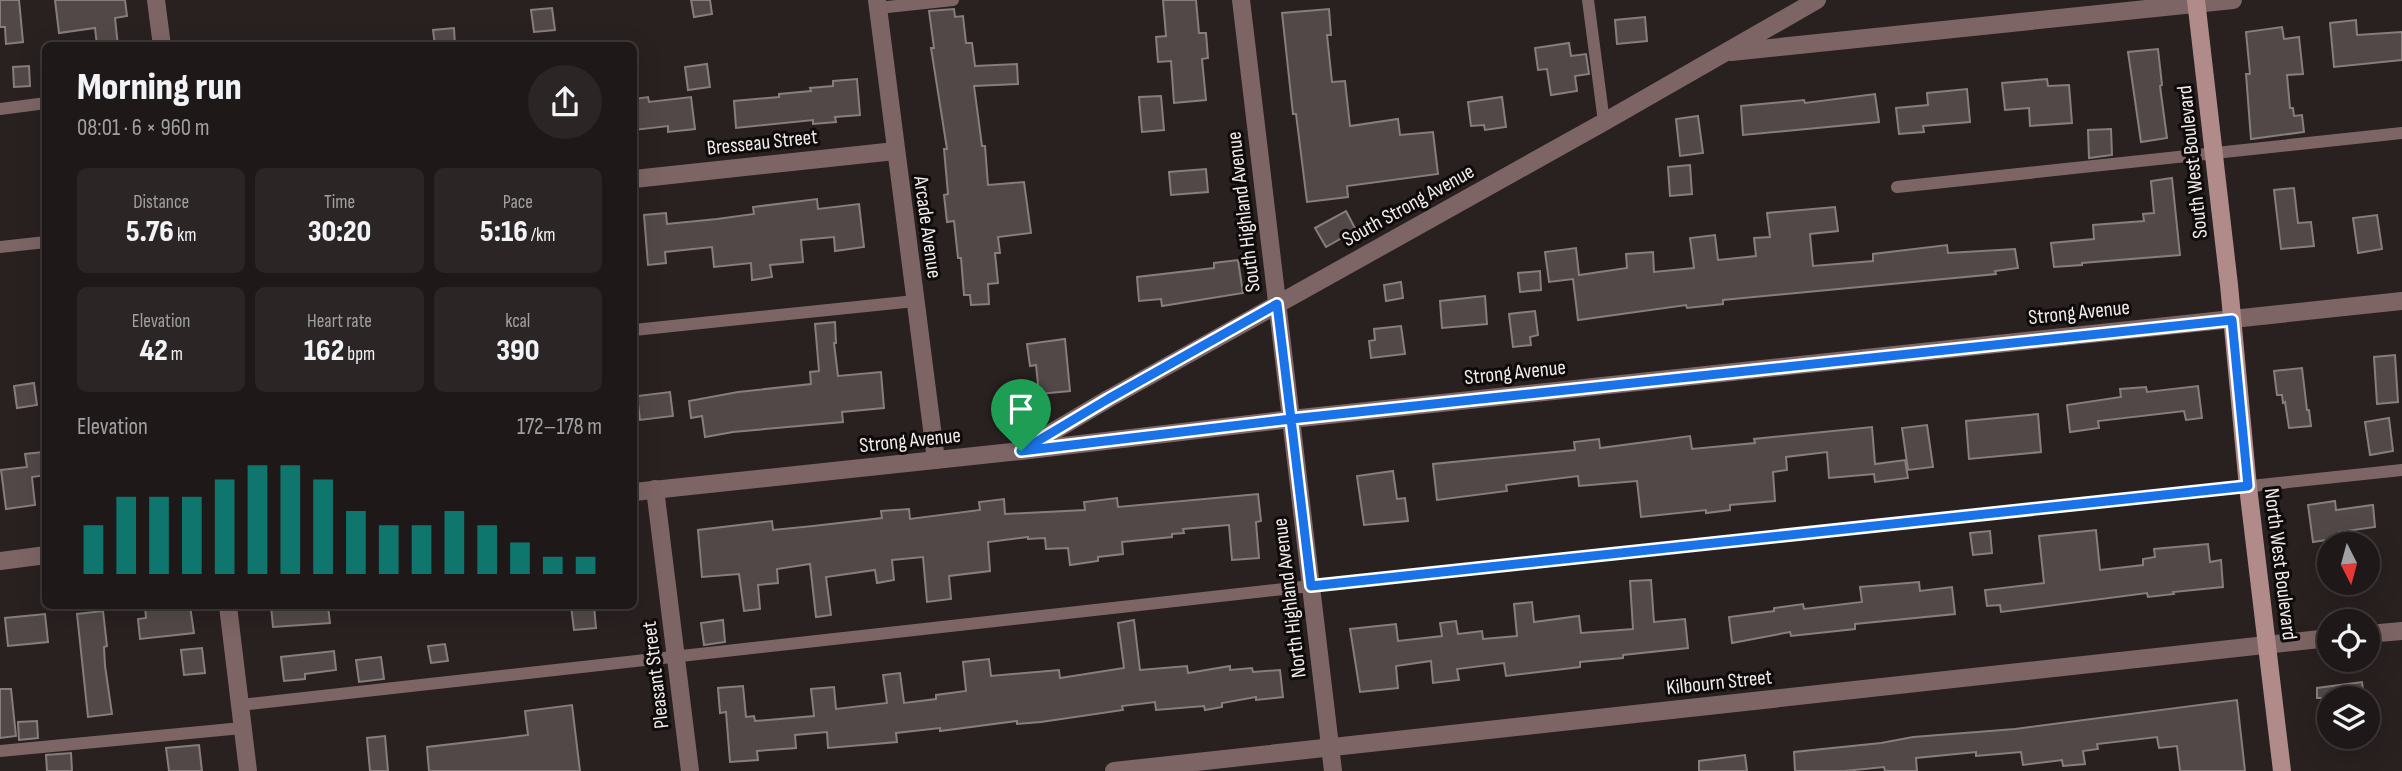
<!DOCTYPE html>
<html lang="en">
<head>
<meta charset="utf-8">
<style>
	:root { --surface:#1f1818; --page:#2c2525; --text:#f1f3f6; --muted:#a1a0a2; --line:#3c3737; --accent:#0f766e }
	body { margin:0; font-family:"Sofia Sans Condensed",sans-serif; background:var(--page); color:var(--text); height:100vh; display:flex; flex-direction:column; font-size:26px; white-space:nowrap }
	* { box-sizing:border-box; margin:0 }
	p { font-size:23px; color:var(--muted) }
	.icon { flex:none; width:38px; height:38px; fill:none; stroke:currentColor; stroke-width:2; stroke-linecap:round; stroke-linejoin:round }
	.map { position:relative; flex:1; overflow:hidden }
	.side { position:absolute; left:42px; top:42px; width:595px; height:567px; display:flex; flex-direction:column; background:var(--surface); border-radius:10px; box-shadow:0 7px 28px #0002,0 0 0 2px var(--line) }
	.side>* { flex:none }
	.needle { width:46px; rotate:174deg }
	.controls { position:absolute; left:2317px; top:532px; display:grid; gap:14px }
	.controls a { display:grid; place-items:center; width:63px; height:63px; border-radius:50%; background:var(--surface); box-shadow:0 7px 28px #0002,0 0 0 2px var(--line); font-size:35px }
	.pin { position:absolute; display:grid; place-items:center; width:60px; height:60px; color:#fff; margin:-72px -30px; border-radius:50% 50% 50% 0; rotate:-45deg; box-shadow:0 0 7px #0007 }
	.pin .icon { rotate:45deg }
	.round { display:grid; place-items:center; flex:none; width:74px; height:74px; border-radius:37px; background:var(--page) }
	.summary { display:flex; align-items:center; justify-content:space-between; height:119px; padding:0 35px }
	h1 { font-size:38px; font-weight:800; line-height:52px }
	.metrics { display:grid; grid-template-columns:repeat(3,1fr); gap:10px; height:119px; padding:7px 35px }
	.metrics div { display:grid; align-content:center; border-radius:10px; background:var(--page); text-align:center }
	.metrics b { font-size:30px; font-weight:800 }
	.metrics small { font-size:19px; font-weight:400 }
	.metrics p { font-size:19px }
	.chart { height:196px; padding:14px 35px }
	.chart p { display:flex; justify-content:space-between }
	.chart svg { width:100%; height:126px; margin-top:7px; stroke:var(--accent); stroke-width:6 }
	.map>svg:first-child { display:block }
	.building { fill:#524848; stroke:#887d7d; stroke-width:2 }
	.lines { fill:none; stroke-linecap:round; stroke-linejoin:round }
	.lane { stroke:#7d6565; stroke-width:12 }
	.street { stroke:#7d6565; stroke-width:18 }
	.secondary { stroke:#b08b8a; stroke-width:18 }
	.route-casing { stroke:#fff; stroke-width:14 }
	.route { stroke:#1a73e8; stroke-width:9 }
	.labels { text-anchor:middle; stroke-width:6; stroke-linejoin:round; paint-order:stroke }
	.street-label { font-size:21px; fill:#f1ebeb; stroke:#0f0b0b }
</style>
</head>
<body>
<div class="map">
<svg width="2402" height="771" viewBox="0 0 2402 771">
	<rect width="100%" height="100%" fill="#292020"/>
	<!-- building -->
	<g class="building">
		<path d="M 0,0 L 19,0 L 23,42 L 6,44 L 5,27 L 0,27 Z"/>
		<path d="M 55,0 L 125,0 L 127,16 L 115,18 L 118,46 L 97,46 L 95,28 L 59,33 Z"/>
		<path d="M 691,0 L 710,0 L 712,14 L 694,17 Z"/>
		<path d="M 1163,0 L 1196,0 L 1199,33 L 1206,33 L 1208,58 L 1202,59 L 1206,100 L 1174,103 L 1171,61 L 1158,62 L 1156,37 L 1166,36 Z"/>
		<path d="M 552,8 L 555,30 L 534,32 L 531,10 Z"/>
		<path d="M 954,9 L 955,17 L 963,16 L 966,43 L 972,43 L 975,66 L 1017,64 L 1018,84 L 974,86 L 982,146 L 985,146 L 988,185 L 1024,182 L 1031,233 L 998,237 L 1000,253 L 995,253 L 998,283 L 988,284 L 989,304 L 971,305 L 970,295 L 964,295 L 961,258 L 958,258 L 954,221 L 947,222 L 944,195 L 948,194 L 944,149 L 947,149 L 931,48 L 934,48 L 929,11 Z"/>
		<path d="M 1329,9 L 1331,35 L 1327,35 L 1332,82 L 1345,81 L 1350,126 L 1398,119 L 1400,135 L 1433,132 L 1438,174 L 1347,186 L 1348,197 L 1307,202 L 1296,114 L 1293,114 L 1282,13 Z"/>
		<path d="M 1645,17 L 1647,41 L 1617,44 L 1615,20 Z"/>
		<path d="M 2356,20 L 2357,35 L 2402,32 L 2402,60 L 2334,67 L 2330,23 Z"/>
		<path d="M 2282,27 L 2284,39 L 2299,37 L 2303,74 L 2287,75 L 2290,108 L 2293,108 L 2294,116 L 2302,115 L 2304,132 L 2251,139 L 2246,74 L 2250,74 L 2246,32 Z"/>
		<path d="M 454,28 L 455,46 L 435,46 L 433,30 Z"/>
		<path d="M 1569,43 L 1571,56 L 1586,54 L 1589,74 L 1575,76 L 1577,91 L 1551,95 L 1547,69 L 1538,70 L 1535,48 Z"/>
		<path d="M 2158,49 L 2162,85 L 2160,86 L 2167,138 L 2141,142 L 2128,52 Z"/>
		<path d="M 707,64 L 710,87 L 688,90 L 685,67 Z"/>
		<path d="M 29,66 L 30,86 L 14,87 L 13,67 Z"/>
		<path d="M 857,79 L 860,115 L 835,117 L 836,122 L 813,124 L 813,120 L 736,128 L 734,101 L 779,97 L 779,94 L 811,91 L 810,88 L 833,86 L 833,81 Z"/>
		<path d="M 2047,79 L 2048,86 L 2069,85 L 2072,123 L 2030,126 L 2029,108 L 2005,110 L 2002,83 Z"/>
		<path d="M 1967,89 L 1970,122 L 1923,126 L 1924,132 L 1899,134 L 1896,108 L 1928,105 L 1927,93 Z"/>
		<path d="M 1875,94 L 1879,122 L 1743,135 L 1741,106 L 1804,100 L 1805,103 Z"/>
		<path d="M 1161,96 L 1164,130 L 1142,132 L 1139,97 Z"/>
		<path d="M 648,97 L 649,102 L 691,97 L 695,129 L 668,132 L 668,126 L 634,130 L 634,99 Z"/>
		<path d="M 1502,97 L 1506,127 L 1485,130 L 1484,125 L 1471,126 L 1468,102 Z"/>
		<path d="M 1698,116 L 1703,153 L 1680,156 L 1676,119 Z"/>
		<path d="M 2111,129 L 2112,155 L 2089,158 L 2088,130 Z"/>
		<path d="M 1690,165 L 1692,194 L 1670,196 L 1668,167 Z"/>
		<path d="M 1206,169 L 1208,192 L 1171,195 L 1169,172 Z"/>
		<path d="M 2172,178 L 2180,255 L 2082,263 L 2082,265 L 2054,267 L 2051,243 L 2094,239 L 2093,225 L 2144,221 L 2143,214 L 2154,213 L 2151,181 Z"/>
		<path d="M 2294,188 L 2298,223 L 2311,222 L 2314,246 L 2281,249 L 2274,190 Z"/>
		<path d="M 817,199 L 818,209 L 859,204 L 864,247 L 835,251 L 834,237 L 801,240 L 803,262 L 770,265 L 772,277 L 752,280 L 751,263 L 714,267 L 712,247 L 665,252 L 666,263 L 648,265 L 644,215 L 666,213 L 667,224 L 717,219 L 754,214 L 753,207 Z"/>
		<path d="M 1835,207 L 1838,231 L 1810,234 L 1813,266 L 1873,261 L 1873,254 L 1947,245 L 1948,253 L 2015,249 L 2018,268 L 1995,271 L 1996,274 L 1723,300 L 1723,304 L 1687,308 L 1686,305 L 1578,320 L 1573,279 L 1549,282 L 1545,252 L 1576,248 L 1579,275 L 1627,268 L 1626,254 L 1653,252 L 1654,272 L 1694,268 L 1690,238 L 1715,235 L 1718,260 L 1756,256 L 1754,238 L 1770,237 L 1767,213 Z"/>
		<path d="M 1346,211 L 1356,230 L 1326,247 L 1315,228 Z"/>
		<path d="M 2377,215 L 2382,249 L 2358,253 L 2353,218 Z"/>
		<path d="M 1238,260 L 1243,293 L 1162,306 L 1161,299 L 1139,301 L 1137,277 L 1214,268 L 1214,263 Z"/>
		<path d="M 1540,271 L 1541,290 L 1520,292 L 1518,273 Z"/>
		<path d="M 1401,282 L 1403,298 L 1386,301 L 1384,285 Z"/>
		<path d="M 1485,296 L 1487,324 L 1442,328 L 1440,301 Z"/>
		<path d="M 1535,311 L 1538,335 L 1530,337 L 1531,345 L 1513,347 L 1509,314 Z"/>
		<path d="M 835,322 L 836,343 L 834,343 L 838,376 L 881,372 L 884,408 L 842,412 L 843,422 L 733,432 L 705,437 L 702,416 L 691,418 L 689,401 L 738,392 L 811,384 L 810,372 L 819,371 L 815,324 Z"/>
		<path d="M 1401,326 L 1405,354 L 1371,358 L 1369,341 L 1375,340 L 1374,329 Z"/>
		<path d="M 1065,339 L 1070,391 L 1039,394 L 1036,365 L 1030,366 L 1027,344 Z"/>
		<path d="M 2395,355 L 2398,402 L 2377,404 L 2374,357 Z"/>
		<path d="M 2302,368 L 2307,410 L 2309,410 L 2311,426 L 2289,428 L 2285,402 L 2283,403 L 2282,395 L 2277,395 L 2274,371 Z"/>
		<path d="M 34,383 L 37,405 L 17,408 L 14,386 Z"/>
		<path d="M 2198,386 L 2202,418 L 2186,420 L 2184,411 L 2098,421 L 2099,428 L 2070,432 L 2067,405 L 2121,397 L 2120,389 L 2146,387 L 2147,392 Z"/>
		<path d="M 670,392 L 673,416 L 640,420 L 637,396 Z"/>
		<path d="M 2038,414 L 2041,452 L 1969,459 L 1966,421 Z"/>
		<path d="M 2389,418 L 2393,451 L 2370,455 L 2365,422 Z"/>
		<path d="M 1927,425 L 1933,467 L 1908,470 L 1902,428 Z"/>
		<path d="M 1872,427 L 1875,464 L 1905,460 L 1908,478 L 1875,482 L 1874,474 L 1829,478 L 1827,452 L 1786,457 L 1787,470 L 1773,472 L 1775,501 L 1730,505 L 1730,510 L 1706,513 L 1706,510 L 1641,517 L 1637,481 L 1579,486 L 1578,476 L 1506,485 L 1507,491 L 1437,500 L 1433,464 L 1575,450 L 1574,442 L 1599,439 L 1600,448 L 1690,436 L 1692,449 L 1755,443 L 1754,439 Z"/>
		<path d="M 43,452 L 46,475 L 32,477 L 35,505 L 6,509 L 1,470 L 27,467 L 25,454 Z"/>
		<path d="M 1393,471 L 1397,499 L 1405,498 L 1408,521 L 1364,525 L 1357,476 Z"/>
		<path d="M 1258,494 L 1261,521 L 1256,522 L 1259,558 L 1232,560 L 1229,525 L 1183,529 L 1184,533 L 1172,534 L 1172,537 L 1122,542 L 1123,554 L 1098,557 L 1098,561 L 1070,565 L 1068,548 L 1046,549 L 1045,538 L 1028,539 L 1028,537 L 988,542 L 990,571 L 949,576 L 951,599 L 927,602 L 923,557 L 892,560 L 894,580 L 877,583 L 875,570 L 826,577 L 831,615 L 816,617 L 810,564 L 777,569 L 778,583 L 758,585 L 760,609 L 744,611 L 739,574 L 702,577 L 698,530 L 772,521 L 773,530 L 813,526 L 882,518 L 881,511 L 909,509 L 910,519 L 980,510 L 979,502 L 1004,499 L 1005,514 L 1085,510 L 1084,502 L 1117,498 L 1118,507 Z"/>
		<path d="M 2335,501 L 2336,510 L 2373,505 L 2375,527 L 2339,532 L 2340,538 L 2313,542 L 2308,505 Z"/>
		<path d="M 2096,530 L 2100,570 L 2143,565 L 2143,559 L 2155,557 L 2154,549 L 2208,544 L 2210,562 L 2221,560 L 2223,587 L 2173,592 L 2174,594 L 2148,597 L 2147,593 L 2001,612 L 2000,605 L 1987,606 L 1985,590 L 2044,583 L 2039,536 Z"/>
		<path d="M 1990,531 L 1992,553 L 1973,555 L 1970,533 Z"/>
		<path d="M 1651,580 L 1654,622 L 1685,619 L 1688,648 L 1623,655 L 1623,658 L 1580,662 L 1580,667 L 1506,676 L 1504,663 L 1457,669 L 1459,680 L 1433,683 L 1431,661 L 1396,666 L 1398,688 L 1360,692 L 1350,629 L 1396,624 L 1398,641 L 1442,636 L 1440,623 L 1456,621 L 1458,634 L 1482,631 L 1483,639 L 1517,636 L 1514,604 L 1532,602 L 1534,622 L 1579,616 L 1581,633 L 1633,629 L 1630,581 Z"/>
		<path d="M 1919,582 L 1920,591 L 1952,587 L 1955,614 L 1855,624 L 1855,629 L 1791,636 L 1790,632 L 1732,643 L 1729,617 L 1774,611 L 1774,608 L 1803,604 L 1804,609 L 1862,602 L 1860,587 Z"/>
		<path d="M 145,606 L 190,606 L 194,633 L 140,639 L 138,619 L 146,618 Z"/>
		<path d="M 271,606 L 328,606 L 330,623 L 273,627 Z"/>
		<path d="M 571,606 L 594,606 L 596,628 L 574,630 Z"/>
		<path d="M 103,611 L 107,646 L 104,647 L 105,666 L 112,714 L 88,717 L 77,614 Z"/>
		<path d="M 45,614 L 48,642 L 8,646 L 5,618 Z"/>
		<path d="M 723,620 L 725,642 L 704,645 L 701,623 Z"/>
		<path d="M 1134,620 L 1140,670 L 1187,666 L 1188,673 L 1230,666 L 1230,670 L 1252,668 L 1253,672 L 1280,670 L 1283,697 L 1256,700 L 1256,697 L 1222,703 L 1222,707 L 1205,710 L 1204,706 L 1156,710 L 1155,702 L 1122,706 L 1123,710 L 1041,722 L 1017,724 L 1017,721 L 940,731 L 940,728 L 896,733 L 897,742 L 828,748 L 827,732 L 795,735 L 796,748 L 757,751 L 758,760 L 730,762 L 726,712 L 720,713 L 718,688 L 743,686 L 746,717 L 754,716 L 755,721 L 814,716 L 811,689 L 834,687 L 836,709 L 887,703 L 883,675 L 900,673 L 904,703 L 936,699 L 936,695 L 966,691 L 963,662 L 989,659 L 991,676 L 1059,670 L 1060,678 L 1124,668 L 1118,623 Z"/>
		<path d="M 445,644 L 448,661 L 431,663 L 428,646 Z"/>
		<path d="M 202,648 L 205,673 L 184,675 L 181,650 Z"/>
		<path d="M 334,651 L 336,670 L 305,674 L 305,679 L 284,681 L 281,657 Z"/>
		<path d="M 381,657 L 384,679 L 359,682 L 356,660 Z"/>
		<path d="M 2362,682 L 2364,698 L 2317,698 L 2317,688 Z"/>
		<path d="M 0,689 L 11,689 L 16,736 L 0,738 Z"/>
		<path d="M 2237,700 L 2245,771 L 2180,771 L 2177,746 L 2159,748 L 2157,737 L 2097,744 L 2098,749 L 2083,751 L 2085,764 L 2063,766 L 2062,760 L 2023,765 L 2021,752 L 1976,756 L 1976,752 L 1916,758 L 1917,771 L 1885,771 L 1884,767 L 1844,771 L 1795,771 L 1794,752 L 1881,743 L 1913,737 L 2015,729 Z"/>
		<path d="M 572,705 L 580,771 L 429,771 L 427,747 L 528,735 L 525,711 Z"/>
		<path d="M 37,721 L 38,738 L 19,740 L 18,722 Z"/>
		<path d="M 385,736 L 388,771 L 370,771 L 367,738 Z"/>
		<path d="M 199,745 L 202,771 L 169,771 L 166,748 Z"/>
		<path d="M 71,753 L 72,771 L 47,771 L 46,755 Z"/>
		<path d="M 1745,755 L 1747,771 L 1699,771 L 1699,761 Z"/>
	</g>
	<g class="lines">
		<!-- lane -->
		<g class="lane">
			<path d="M 1588,0 L 1604,122"/>
			<path d="M 878,8 L 953,0"/>
			<path d="M 0,109 L 46,103"/>
			<path d="M 1897,187 L 2402,133"/>
			<path d="M 0,247 L 46,242"/>
			<path d="M 634,330 L 915,301"/>
			<path d="M 240,705 L 1311,586 L 2402,470"/>
			<path d="M 0,751 L 242,728"/>
		</g>
		<!-- street -->
		<g class="street">
			<path d="M 156,0 L 162,46"/>
			<path d="M 877,0 L 936,460"/>
			<path d="M 1241,0 L 1333,771"/>
			<path d="M 1731,52 L 2233,0"/>
			<path d="M 634,179 L 895,151"/>
			<path d="M 1027,447 L 1108,399 L 1604,122 L 1817,0"/>
			<path d="M 655,489 L 690,771"/>
			<path d="M 634,492 L 1021,451 L 1291,419 L 2402,301"/>
			<path d="M 0,561 L 46,555"/>
			<path d="M 228,606 L 248,771"/>
			<path d="M 2368,634 L 2402,631"/>
			<path d="M 1114,771 L 2329,638"/>
		</g>
		<!-- secondary -->
		<path class="secondary" d="M 2196,0 L 2229,285 L 2248,487 L 2282,771"/>
	</g>
	<g class="lines">
		<defs>
			<path id="route" d="M 1021,451 L 1291,419 L 1311,586 L 2248,486 L 2232,320 L 1291,419 L 1277,304 L 1108,399 L 1021,451"/>
		</defs>
		<!-- route casing -->
		<use href="#route" class="route-casing"/>
		<!-- route -->
		<use href="#route" class="route"/>
	</g>
	<g class="labels">
		<!-- street labels -->
		<g class="street-label">
			<text transform="translate(762 142) rotate(-6)" y="7">Bresseau Street</text>
			<text transform="translate(2192 162) rotate(-96)" y="7">South West Boulevard</text>
			<text transform="translate(1408 205) rotate(-29)" y="7">South Strong Avenue</text>
			<text transform="translate(1243 212) rotate(-97)" y="7">South Highland Avenue</text>
			<text transform="translate(928 227) rotate(82)" y="7">Arcade Avenue</text>
			<text transform="translate(2079 312) rotate(-6)" y="7">Strong Avenue</text>
			<text transform="translate(1515 372) rotate(-6)" y="7">Strong Avenue</text>
			<text transform="translate(910 440) rotate(-6)" y="7">Strong Avenue</text>
			<text transform="translate(2281 564) rotate(83)" y="7">North West Boulevard</text>
			<text transform="translate(1289 598) rotate(-97)" y="7">North Highland Avenue</text>
			<text transform="translate(655 675) rotate(-97)" y="7">Pleasant Street</text>
			<text transform="translate(1719 682) rotate(-6)" y="7">Kilbourn Street</text>
		</g>
	</g>
</svg>
<div class="controls">
<a><svg class="needle" viewBox="-14 -14 28 28"><path d="M0-13l5 13h-10z" fill="#e53935"/><path d="M0 13l5-13h-10z" fill="#a1a0a2"/></svg></a>
<a><svg class="icon" aria-label="locate" viewBox="0 0 24 24"><circle cx="12" cy="12" r="6"/><path d="M12 2v4M12 18v4M2 12h4M18 12h4"/></svg></a>
<a><svg class="icon" aria-label="layers" viewBox="0 0 24 24"><path d="M12 4l9 5-9 5-9-5zM3 14l9 5 9-5"/></svg></a>
</div>
<div class="pin" style="left:1021px;top:451px;background:#1e9e55"><svg class="icon" aria-label="arrive" viewBox="0 0 24 24"><path d="M6 21V4h12l-3 4 3 4H6"/></svg></div>
<section class="side">
<div class="summary"><div><h1>Morning run</h1><p>08:01 · 6 × 960 m</p></div><a class="round"><svg class="icon" aria-label="share" viewBox="0 0 24 24"><path d="M12 15V3M7 8l5-5 5 5M5 13v7h14v-7"/></svg></a></div>
<div class="metrics">
<div><p>Distance</p><b>5.76<small> km</small></b></div>
<div><p>Time</p><b>30:20</b></div>
<div><p>Pace</p><b>5:16<small> /km</small></b></div>
</div>
<div class="metrics">
<div><p>Elevation</p><b>42<small> m</small></b></div>
<div><p>Heart rate</p><b>162<small> bpm</small></b></div>
<div><p>kcal</p><b>390</b></div>
</div>
<div class="chart"><p><span>Elevation</span>172–178 m</p>
<svg viewBox="0 0 160 44" preserveAspectRatio="none"><path d="M5 44V27M15 44V17M25 44V17M35 44V17M45 44V11M55 44V6M65 44V6M75 44V11M85 44V22M95 44V27M105 44V27M115 44V22M125 44V27M135 44V33M145 44V38M155 44V38"/></svg>
</div>
</section>
</div>
</body>
</html>
